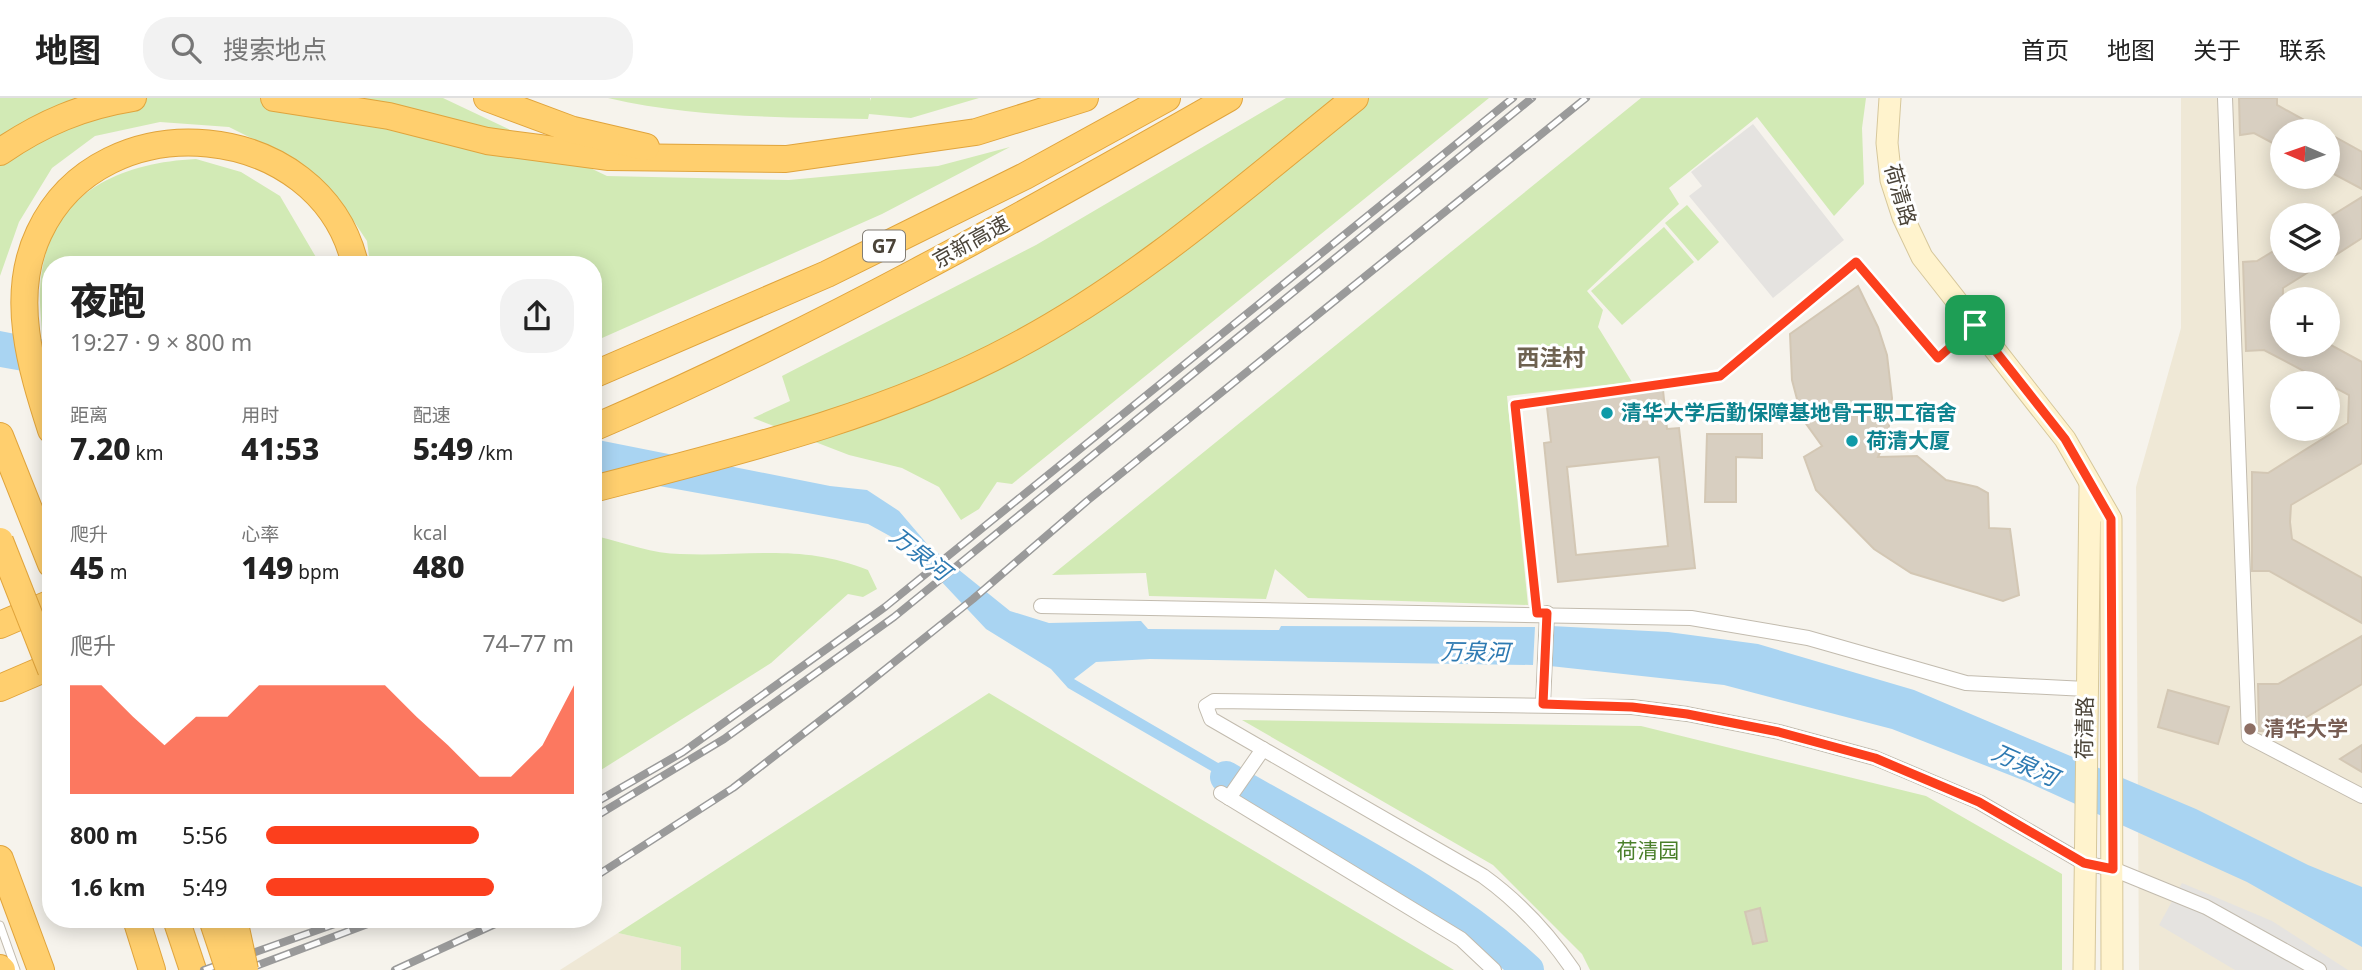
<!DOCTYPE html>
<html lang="zh">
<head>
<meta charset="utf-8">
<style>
	:root { --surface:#fff; --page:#f2f2f2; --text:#222; --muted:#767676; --line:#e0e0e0; --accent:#fc3f1d }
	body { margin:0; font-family:"Noto Sans","Noto Sans SC",sans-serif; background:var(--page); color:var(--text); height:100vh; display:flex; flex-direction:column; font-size:26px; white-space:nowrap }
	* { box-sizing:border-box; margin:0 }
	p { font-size:23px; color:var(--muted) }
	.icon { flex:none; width:38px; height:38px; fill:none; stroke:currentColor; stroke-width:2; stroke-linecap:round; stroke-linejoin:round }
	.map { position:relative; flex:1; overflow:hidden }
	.drawer { position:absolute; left:42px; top:158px; width:560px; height:672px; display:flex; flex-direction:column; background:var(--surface); border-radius:28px; box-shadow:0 4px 18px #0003 }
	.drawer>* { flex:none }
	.needle { width:46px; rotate:272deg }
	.buttons { position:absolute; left:2270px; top:21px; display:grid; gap:14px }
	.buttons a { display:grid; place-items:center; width:70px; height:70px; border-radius:50%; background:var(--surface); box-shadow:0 4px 18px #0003; font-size:35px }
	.pin { position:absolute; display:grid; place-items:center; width:60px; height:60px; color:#fff; margin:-30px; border-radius:14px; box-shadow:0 4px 10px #0006 }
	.round { display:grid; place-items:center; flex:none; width:74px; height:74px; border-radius:28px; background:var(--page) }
	.overview { display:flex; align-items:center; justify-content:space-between; height:119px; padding:0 28px }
	h1 { font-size:38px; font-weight:800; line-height:52px }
	.stats { display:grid; grid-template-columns:repeat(3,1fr); gap:10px; height:119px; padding:7px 28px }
	.stats div { display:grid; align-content:center }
	.stats b { font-size:30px; font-weight:800 }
	.stats small { font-size:19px; font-weight:400 }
	.stats p { font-size:19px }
	.chart { height:196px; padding:14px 28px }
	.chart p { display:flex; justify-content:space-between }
	.chart svg { width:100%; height:126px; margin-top:7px; fill:var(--accent); opacity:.7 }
	ul { padding:0 28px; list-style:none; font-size:23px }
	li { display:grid; grid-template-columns:112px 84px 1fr; align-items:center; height:52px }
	li i { height:18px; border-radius:9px; background:var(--accent) }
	header { display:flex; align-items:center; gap:42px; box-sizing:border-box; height:98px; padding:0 35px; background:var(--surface); border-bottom:2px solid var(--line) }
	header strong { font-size:33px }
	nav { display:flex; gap:38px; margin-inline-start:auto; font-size:24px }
	.search { width:490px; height:63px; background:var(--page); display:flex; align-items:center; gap:18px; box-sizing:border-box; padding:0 24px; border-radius:28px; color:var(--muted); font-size:26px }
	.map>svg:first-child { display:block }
	.education { fill:#efe8d6; fill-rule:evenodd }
	.green { fill:#d2eab5 }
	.parking { fill:#e5e3e0 }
	.water { fill:#a9d4f2 }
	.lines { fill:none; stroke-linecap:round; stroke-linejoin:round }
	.river { stroke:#a9d4f2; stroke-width:32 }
	.building { fill:#d8cfc1; stroke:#d3c7b4; stroke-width:2; fill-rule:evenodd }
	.lane-casing { stroke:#c2bbae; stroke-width:9 }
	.street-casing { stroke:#c2bbae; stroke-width:16 }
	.secondary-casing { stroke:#d6c79b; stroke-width:23 }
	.highway-casing { stroke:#e0a43c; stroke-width:28 }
	.lane { stroke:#fff; stroke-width:7 }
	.street { stroke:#fff; stroke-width:14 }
	.secondary { stroke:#fff3cd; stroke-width:21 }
	.highway { stroke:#ffcf6e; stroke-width:26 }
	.rail-casing { stroke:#9a9a9a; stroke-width:8 }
	.rail { stroke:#fff; stroke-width:5; stroke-dasharray:16; stroke-linecap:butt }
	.highway-bridge-casing { stroke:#e0a43c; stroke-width:28; stroke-linecap:butt }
	.highway-bridge { stroke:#ffcf6e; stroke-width:26 }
	.route-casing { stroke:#fff; stroke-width:14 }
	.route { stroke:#fc3f1d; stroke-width:9 }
	.culture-dot { fill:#0f9aa8; stroke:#fff; stroke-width:2.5 }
	.education-dot { fill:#8d6e63; stroke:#fff; stroke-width:2.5 }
	.labels { text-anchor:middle; stroke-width:6; stroke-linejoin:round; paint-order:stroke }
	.shield { fill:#fff; stroke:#817c74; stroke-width:2 }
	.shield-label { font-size:19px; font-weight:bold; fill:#4b4439 }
	.street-label { font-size:21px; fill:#4b4439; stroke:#fff }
	.culture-label { font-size:21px; font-weight:bold; fill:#0d838f; stroke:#fff; text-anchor:start }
	.education-label { font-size:21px; font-weight:bold; fill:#785e54; stroke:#fff; text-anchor:start }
	.park-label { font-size:21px; fill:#4a7f2a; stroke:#fff }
	.neighbourhood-label { font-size:23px; font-weight:bold; fill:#6e6250; stroke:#fff }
	.water-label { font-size:23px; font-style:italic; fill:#2e7ab2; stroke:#fff }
</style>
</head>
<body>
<header>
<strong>地图</strong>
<div class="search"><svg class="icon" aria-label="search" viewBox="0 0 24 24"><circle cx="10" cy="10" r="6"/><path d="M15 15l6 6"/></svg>搜索地点</div>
<nav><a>首页</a><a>地图</a><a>关于</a><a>联系</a></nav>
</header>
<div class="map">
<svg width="2362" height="872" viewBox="0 0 2362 872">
	<rect width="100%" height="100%" fill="#f6f3ec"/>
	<!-- education -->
	<g class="education">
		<path d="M 2181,0 L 2362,0 L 2362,872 L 2139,872 L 2136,389 L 2181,230 ZM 2282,33 L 2328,33 L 2328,79 L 2282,79 ZM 2282,117 L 2328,117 L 2328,163 L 2282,163 ZM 2282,201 L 2328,201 L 2328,247 L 2282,247 ZM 2282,285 L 2328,285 L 2328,331 L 2282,331 Z"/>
		<path d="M 618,835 L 681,849 L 681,872 L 560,872 Z"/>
	</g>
	<!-- green -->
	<g class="green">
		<path d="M 0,0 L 443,0 L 607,78 L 789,82 L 938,68 L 1010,49 L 882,116 L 593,244 L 593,166 L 370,166 L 367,143 L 339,101 L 301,65 L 229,29 L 160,24 L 95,38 L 52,70 L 19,124 L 0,178 Z"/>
		<path d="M 608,0 L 870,0 L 870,3 L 871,0 L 979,0 L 911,20 L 869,16 L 868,21 C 781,19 693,20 608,0 Z"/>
		<path d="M 1286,0 L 1489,0 L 1012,386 L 997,384 L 979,411 L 961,422 L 939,389 L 902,370 L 849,357 L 753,320 L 790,303 L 782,278 L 1036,147 Z"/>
		<path d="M 1641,0 L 1866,0 L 1862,30 L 1864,86 L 1834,118 L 1757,19 L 1669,90 L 1679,106 L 1587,193 L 1603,212 L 1598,229 L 1632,284 L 1507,298 L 1528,507 L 1308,500 L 1275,471 L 1266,501 L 1149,498 L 1146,475 L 1052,477 Z"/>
		<path d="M 196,61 L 241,74 L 280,98 L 320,166 L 51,166 L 51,241 L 42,240 C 42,224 39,207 40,191 C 45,99 114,65 196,61 Z"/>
		<path d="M 1687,107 L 1719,144 L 1698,163 L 1665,125 Z"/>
		<path d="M 1664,129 L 1694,164 L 1622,227 L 1591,193 Z"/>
		<path d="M 600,439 C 625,445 654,456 680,456 C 749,459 800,445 868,472 L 877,491 L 863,499 L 848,496 L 771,565 L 593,677 L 593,440 Z"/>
		<path d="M 989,595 L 1454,872 L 681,872 L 681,849 L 618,835 Z"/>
		<path d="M 1242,622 L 1641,628 L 1926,698 L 2062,776 L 2062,872 L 1590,872 L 1582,856 L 1493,767 Z"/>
	</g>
	<!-- parking -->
	<g class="parking">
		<path d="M 1753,26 L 1844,142 L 1773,200 L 1689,98 L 1702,88 L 1691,74 Z"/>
		<path d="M 2182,785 L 2272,823 L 2348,872 L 2235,872 L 2159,827 Z"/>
	</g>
	<!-- water -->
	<g class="water">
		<path d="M 0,233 L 51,243 L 51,278 L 0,269 Z"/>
		<path d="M 593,341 L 830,388 L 867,392 L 899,413 L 928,447 L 1010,513 L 1049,525 L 1141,523 L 1148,531 L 1279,532 L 1281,528 L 1535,529 L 1533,567 L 1150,561 L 1096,564 L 1074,581 L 1268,694 L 1263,703 L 1068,590 L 1051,571 L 986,531 L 908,448 L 868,426 L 593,376 Z"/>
		<path d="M 1551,528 L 1668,534 L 1758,546 L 1914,592 L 2196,711 L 2308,767 L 2362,789 L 2362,849 L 2247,784 L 2025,683 L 1892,631 L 1724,587 L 1550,568 Z"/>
	</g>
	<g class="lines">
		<!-- river -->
		<path class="river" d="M 1226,679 C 1328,739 1441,791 1528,872"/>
	</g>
	<!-- building -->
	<g class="building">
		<path d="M 2239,0 L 2277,0 L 2277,7 L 2324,33 L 2282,33 L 2282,50 L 2254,35 L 2240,37 Z"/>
		<path d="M 2328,35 L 2362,54 L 2362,91 L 2328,73 Z"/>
		<path d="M 2362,99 L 2362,140 L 2328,162 L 2328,120 Z"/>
		<path d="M 2282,148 L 2282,163 L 2326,163 L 2283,190 L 2282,247 L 2331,247 L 2362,264 L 2362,365 L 2291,407 L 2290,424 L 2292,441 L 2362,480 L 2362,525 L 2269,473 L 2252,473 L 2252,374 L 2268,375 L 2348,325 L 2349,297 L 2264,252 L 2246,253 L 2243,164 L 2257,163 Z"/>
		<path d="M 1858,188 L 1878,229 L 1887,257 L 1892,300 L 1888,337 L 1878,359 L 1917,358 L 1946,382 L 1977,389 L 1988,395 L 1989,430 L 2010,431 L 2019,497 L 2003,503 L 1911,475 L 1874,451 L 1816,392 L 1804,359 L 1822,348 L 1802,320 L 1792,282 L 1790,236 Z"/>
		<path d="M 1663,292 L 1667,331 L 1679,330 L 1695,470 L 1558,484 L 1544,345 L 1551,344 L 1547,309 ZM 1659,359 L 1668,448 L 1576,457 L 1567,369 Z"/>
		<path d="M 1707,336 L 1762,336 L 1762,360 L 1736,359 L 1736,404 L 1705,404 Z"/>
		<path d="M 2362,538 L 2362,586 L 2300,623 L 2300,635 L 2259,633 L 2258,586 L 2278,586 Z"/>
		<path d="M 2168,592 L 2229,609 L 2218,646 L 2158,629 Z"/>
		<path d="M 2362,647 L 2362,674 L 2340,661 Z"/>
		<path d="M 1760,810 L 1767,843 L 1753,846 L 1745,814 Z"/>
	</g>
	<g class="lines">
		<defs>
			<g id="lane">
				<path d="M 1537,515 L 1515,307 L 1720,278 L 1856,164 L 1938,260 L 1973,228"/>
				<path d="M 0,827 L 16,872"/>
			</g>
			<g id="street">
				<path d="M 2225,0 L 2249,639 L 2362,698"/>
				<path d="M 1041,508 L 1691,520 L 1808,540 L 1966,585 L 2086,591"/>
				<path d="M 1543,606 L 1547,515"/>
				<path d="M 1221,695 L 1461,841 L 1494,872"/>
				<path d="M 1229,700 L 1263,651"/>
				<path d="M 1573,872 C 1548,835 1519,804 1483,778 L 1211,621 L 1206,608 L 1214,603 L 1632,609 L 1687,616 L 1779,634 L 1875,660 L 1979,704 L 2084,765 L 2113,771 L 2206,809 L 2319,872"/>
			</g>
			<g id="secondary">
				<path d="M 1890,0 L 1887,45 L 1891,82 L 1903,119 L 1922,159 L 2065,341 L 2111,421 L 2112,872"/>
				<path d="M 2084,872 L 2090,388"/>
			</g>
			<g id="highway">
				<path d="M 274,0 L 389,18 L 487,43 L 609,59 L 786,61 L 976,34 L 1085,0"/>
				<path d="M 487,0 L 573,32 L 646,49"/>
				<path d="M 0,54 C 42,25 83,8 133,0"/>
				<path d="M 593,277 L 827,176 L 1025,78 L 1167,0"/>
				<path d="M 593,330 C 813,236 1022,118 1229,0"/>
				<path d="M 51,332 C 31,270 9,198 39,135 C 102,0 321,21 355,166"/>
				<path d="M 0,338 L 51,466"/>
				<path d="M 593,391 C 736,354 883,319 1014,249 C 1139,183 1245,88 1355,0"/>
				<path d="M 0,527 L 51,505"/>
				<path d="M 0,590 L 51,568"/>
				<path d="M 0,761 L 41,872"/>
				<path d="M 136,821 L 152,872"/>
				<path d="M 176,821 L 193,872"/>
				<path d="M 0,870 L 2,872"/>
			</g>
		</defs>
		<!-- lane casing -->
		<use href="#lane" class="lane-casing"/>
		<!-- street casing -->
		<use href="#street" class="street-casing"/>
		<!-- secondary casing -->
		<use href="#secondary" class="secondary-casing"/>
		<!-- highway casing -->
		<use href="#highway" class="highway-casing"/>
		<!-- lane -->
		<use href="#lane" class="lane"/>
		<!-- street -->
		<use href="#street" class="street"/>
		<!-- secondary -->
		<use href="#secondary" class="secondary"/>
		<!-- highway -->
		<use href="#highway" class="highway"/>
		<defs>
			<g id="rail">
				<path d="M 593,706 L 683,654 L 885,509 L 1513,0"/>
				<path d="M 593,720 L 724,641 L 894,519 L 1532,0"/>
				<path d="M 593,780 L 733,690 L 852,598 L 973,501 L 1087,403 L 1586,0"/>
				<path d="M 204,872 L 349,821"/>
				<path d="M 245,872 L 381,821"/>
				<path d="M 395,872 L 506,821"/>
			</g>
		</defs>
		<!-- rail casing -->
		<use href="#rail" class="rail-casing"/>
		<!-- rail -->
		<use href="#rail" class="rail"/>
		<defs>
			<g id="highway-bridge">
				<path d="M 0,443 L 51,572"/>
				<path d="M 212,821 L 229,872"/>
				<path d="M 234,821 L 245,872"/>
			</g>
		</defs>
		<!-- highway-bridge casing -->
		<use href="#highway-bridge" class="highway-bridge-casing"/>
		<!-- highway-bridge -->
		<use href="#highway-bridge" class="highway-bridge"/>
	</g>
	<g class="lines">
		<defs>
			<path id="route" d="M 1856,164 L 1938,260 L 1975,227 L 2065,341 L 2111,421 L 2113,771 L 2084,765 L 1979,704 L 1875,660 L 1779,634 L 1687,616 L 1632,609 L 1543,606 L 1547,515 L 1537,515 L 1515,307 L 1720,278 Z"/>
		</defs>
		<!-- route casing -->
		<use href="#route" class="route-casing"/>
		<!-- route -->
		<use href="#route" class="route"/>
	</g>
	<!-- markers -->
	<g class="culture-dot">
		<circle cx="1607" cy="315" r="7"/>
		<circle cx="1852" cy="343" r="7"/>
	</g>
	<circle class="education-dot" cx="2250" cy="631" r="7"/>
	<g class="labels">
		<!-- shield labels -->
		<rect class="shield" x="863" y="132.5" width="42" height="31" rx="5"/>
		<g class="shield-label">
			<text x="884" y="155">G7</text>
		</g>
		<!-- street labels -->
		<g class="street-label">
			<text transform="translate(1900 97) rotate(74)" y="7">荷清路</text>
			<text transform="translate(971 144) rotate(-29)" y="7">京新高速</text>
			<text transform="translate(2085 630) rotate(-89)" y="7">荷清路</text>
		</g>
		<!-- culture labels -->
		<g class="culture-label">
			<text x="1621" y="322">清华大学后勤保障基地骨干职工宿舍</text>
			<text x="1866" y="350">荷清大厦</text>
		</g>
		<!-- education labels -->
		<g class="education-label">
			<text x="2264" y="638">清华大学</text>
		</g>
		<!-- park labels -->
		<g class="park-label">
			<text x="1648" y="760">荷清园</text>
		</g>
		<!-- neighbourhood labels -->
		<g class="neighbourhood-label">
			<text x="1551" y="268">西洼村</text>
		</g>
		<!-- water labels -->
		<g class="water-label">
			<text transform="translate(920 456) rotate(38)" y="8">万泉河</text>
			<text transform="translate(1475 554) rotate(1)" y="8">万泉河</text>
			<text transform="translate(2025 667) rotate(24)" y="8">万泉河</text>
		</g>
	</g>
</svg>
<div class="buttons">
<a><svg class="needle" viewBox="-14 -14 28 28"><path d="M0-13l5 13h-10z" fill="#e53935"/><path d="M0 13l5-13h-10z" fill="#767676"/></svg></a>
<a><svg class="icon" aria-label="layers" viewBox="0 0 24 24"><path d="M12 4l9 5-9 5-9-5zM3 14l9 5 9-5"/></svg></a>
<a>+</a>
<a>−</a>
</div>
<div class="pin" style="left:1975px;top:227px;background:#1e9e55"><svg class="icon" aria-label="arrive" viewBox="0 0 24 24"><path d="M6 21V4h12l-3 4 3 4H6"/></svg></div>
<section class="drawer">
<div class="overview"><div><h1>夜跑</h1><p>19:27 · 9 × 800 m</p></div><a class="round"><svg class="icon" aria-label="share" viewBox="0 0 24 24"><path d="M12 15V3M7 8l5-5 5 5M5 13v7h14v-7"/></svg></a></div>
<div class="stats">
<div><p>距离</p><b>7.20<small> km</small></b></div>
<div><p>用时</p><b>41:53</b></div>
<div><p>配速</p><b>5:49<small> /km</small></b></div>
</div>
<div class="stats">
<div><p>爬升</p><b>45<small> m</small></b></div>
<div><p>心率</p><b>149<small> bpm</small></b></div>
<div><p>kcal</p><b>480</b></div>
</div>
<div class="chart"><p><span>爬升</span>74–77 m</p>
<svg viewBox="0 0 160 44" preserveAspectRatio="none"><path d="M0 44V6L10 6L20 17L30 27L40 17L50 17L60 6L70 6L80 6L90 6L100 6L110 17L120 27L130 38L140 38L150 27L160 6V44z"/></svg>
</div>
<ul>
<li><b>800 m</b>5:56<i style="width:69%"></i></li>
<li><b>1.6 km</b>5:49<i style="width:74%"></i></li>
</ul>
</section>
</div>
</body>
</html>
